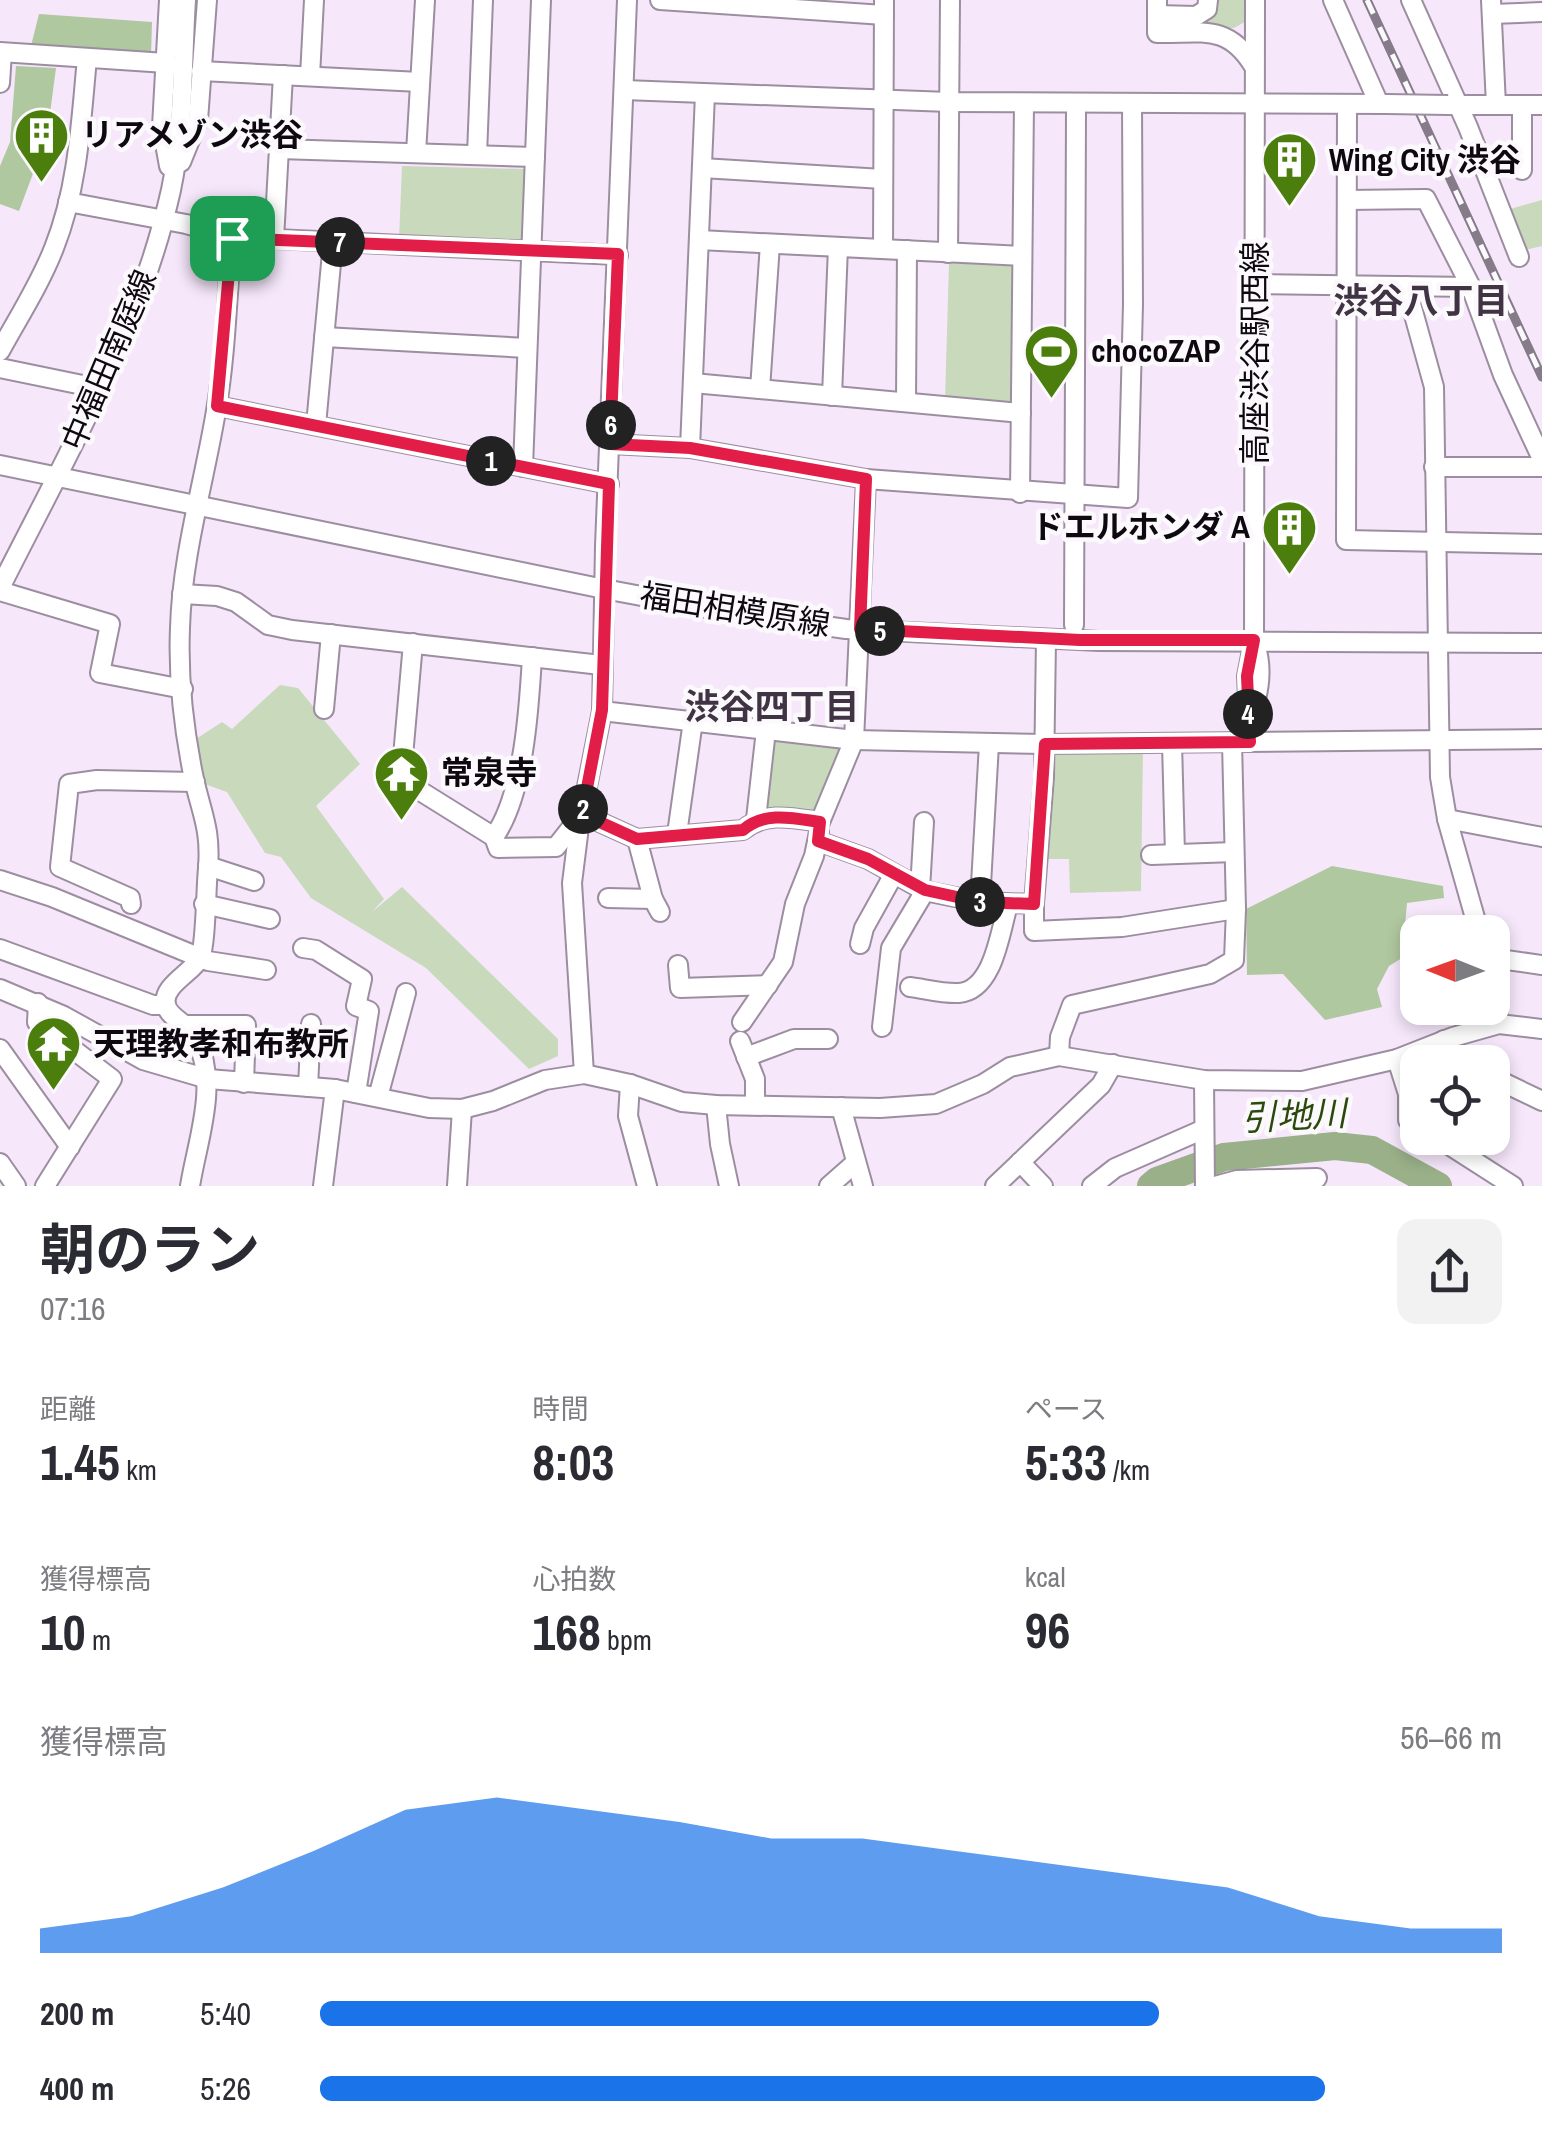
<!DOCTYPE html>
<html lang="ja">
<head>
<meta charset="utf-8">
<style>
	:root { --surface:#fff; --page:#f2f2f3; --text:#2b2b33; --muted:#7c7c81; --accent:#1a73e8 }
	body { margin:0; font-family:"Archivo Narrow","Noto Sans JP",sans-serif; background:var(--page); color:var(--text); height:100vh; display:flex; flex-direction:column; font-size:38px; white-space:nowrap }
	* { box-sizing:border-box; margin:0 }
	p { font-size:32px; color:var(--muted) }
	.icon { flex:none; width:55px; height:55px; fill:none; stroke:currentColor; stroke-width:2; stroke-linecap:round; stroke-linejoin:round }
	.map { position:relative; height:1186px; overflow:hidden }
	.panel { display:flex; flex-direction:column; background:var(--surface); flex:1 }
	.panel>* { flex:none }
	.needle { width:65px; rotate:271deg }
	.buttons { position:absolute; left:1400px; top:915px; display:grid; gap:20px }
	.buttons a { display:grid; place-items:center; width:110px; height:110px; border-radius:20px; background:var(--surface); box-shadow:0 5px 15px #0003; font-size:50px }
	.pin { position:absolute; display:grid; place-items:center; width:85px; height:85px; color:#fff; margin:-42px; border-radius:20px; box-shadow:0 5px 15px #0006 }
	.km { position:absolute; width:50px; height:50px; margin:-25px; border-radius:50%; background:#222; color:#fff; font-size:28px; line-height:50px; text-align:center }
	.round { display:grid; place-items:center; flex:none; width:105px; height:105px; border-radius:20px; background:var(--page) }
	.summary { display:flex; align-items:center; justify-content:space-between; height:170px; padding:0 40px }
	h1 { font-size:55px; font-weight:700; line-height:75px }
	.figures { display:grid; grid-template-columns:repeat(3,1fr); gap:15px; height:170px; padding:10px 40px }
	.figures div { display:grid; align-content:center }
	.figures b { font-size:50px; font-weight:700 }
	.figures small { font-size:28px; font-weight:400 }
	.figures p { font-size:28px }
	.chart { height:280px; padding:20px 40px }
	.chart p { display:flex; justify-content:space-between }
	.chart svg { width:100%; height:180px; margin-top:10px; fill:var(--accent); opacity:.7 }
	ul { padding:0 40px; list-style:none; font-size:32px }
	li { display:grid; grid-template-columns:160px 120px 1fr; align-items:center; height:75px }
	li i { height:25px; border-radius:12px; background:var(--accent) }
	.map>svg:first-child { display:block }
	.green { fill:#c8d9bc }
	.forest { fill:#b0c89f }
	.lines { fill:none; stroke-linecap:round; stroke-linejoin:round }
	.river { stroke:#99b088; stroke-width:28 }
	.minor-casing { stroke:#9c8ea0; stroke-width:22 }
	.minor { stroke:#fff; stroke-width:18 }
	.rail-casing { stroke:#857b89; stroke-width:9 }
	.rail { stroke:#fcf9fd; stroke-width:5; stroke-dasharray:15; stroke-linecap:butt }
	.minor-bridge-casing { stroke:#9c8ea0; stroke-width:22; stroke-linecap:butt }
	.minor-bridge { stroke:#fff; stroke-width:18 }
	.route-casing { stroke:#fff; stroke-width:20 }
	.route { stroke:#e11d48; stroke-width:12 }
	.labels { text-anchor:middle; stroke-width:9; stroke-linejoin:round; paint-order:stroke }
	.poi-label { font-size:32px; font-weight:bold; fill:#0e0910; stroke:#fcf9fd; text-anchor:start }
	.street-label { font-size:32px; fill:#0e0910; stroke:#fcf9fd }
	.neighbourhood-label { font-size:35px; font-weight:bold; fill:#403444; stroke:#fcf9fd }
	.water-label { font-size:35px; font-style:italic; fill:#2c490d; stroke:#fcf9fd }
</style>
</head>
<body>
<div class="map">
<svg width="1542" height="1186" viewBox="0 0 1542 1186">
	<rect width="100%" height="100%" fill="#f6e7fb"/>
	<!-- green -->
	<g class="green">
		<path d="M 1216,0 L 1246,0 L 1250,5 L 1248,20 L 1234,28 L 1176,27 L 1175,23 L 1209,20 L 1215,12 Z"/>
		<path d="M 402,166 L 525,169 L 529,174 L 526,243 L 399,241 Z"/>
		<path d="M 1542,200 L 1542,246 L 1525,250 L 1510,209 Z"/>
		<path d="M 949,263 L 1014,266 L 1011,404 L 945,401 Z"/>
		<path d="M 280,685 L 298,688 L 360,764 L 316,806 L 384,899 L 372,912 L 402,887 L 558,1039 L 558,1056 L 529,1069 L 426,968 L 311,898 L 281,857 L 265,853 L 227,792 L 202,783 L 196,739 L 222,722 L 232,729 Z"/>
		<path d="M 777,737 L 836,744 L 840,752 L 813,814 L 767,809 L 763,806 L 770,742 Z"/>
		<path d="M 1050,748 L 1143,748 L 1141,891 L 1070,893 L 1069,859 L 1044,859 Z"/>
	</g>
	<!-- forest -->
	<g class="forest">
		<path d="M 39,14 L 152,22 L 151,56 L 30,50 Z"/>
		<path d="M 16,66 L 56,68 L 47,136 L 19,211 L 0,204 L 0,166 L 10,142 Z"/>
		<path d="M 1332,866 L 1443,886 L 1444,898 L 1407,903 L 1402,958 L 1389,966 L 1377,989 L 1382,1007 L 1325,1020 L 1283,974 L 1247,975 L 1246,909 Z"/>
	</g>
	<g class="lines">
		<!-- river -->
		<path class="river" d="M 1151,1186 L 1157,1181 L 1224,1157 L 1335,1146 L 1372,1150 L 1438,1186"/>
		<defs>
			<g id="minor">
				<path d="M 660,0 L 884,15"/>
				<path d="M 1157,0 L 1157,33 C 1201,34 1227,23 1253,65"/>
				<path d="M 1333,0 L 1379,104"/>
				<path d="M 1411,0 L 1468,127 L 1519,257"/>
				<path d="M 1491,0 L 1496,105"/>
				<path d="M 1492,14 L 1542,12"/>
				<path d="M 1157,15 L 1196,16 L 1207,9 L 1208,0"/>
				<path d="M 0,52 L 166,63"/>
				<path d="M 201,71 L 420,82"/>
				<path d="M 310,76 L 314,0"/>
				<path d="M 0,83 L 2,53"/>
				<path d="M 624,90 L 949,102 L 1387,104"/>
				<path d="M 1347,105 L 1346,540 L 1542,544"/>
				<path d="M 1449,105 L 1542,105"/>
				<path d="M 279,149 L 535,157"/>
				<path d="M 416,153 L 425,0"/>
				<path d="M 477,155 L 483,0"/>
				<path d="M 181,162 L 198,120 L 207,0"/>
				<path d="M 169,166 L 162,127 L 169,0"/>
				<path d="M 702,168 L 883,179"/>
				<path d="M 1522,170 L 1522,105"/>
				<path d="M 1347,200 L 1426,199 L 1471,287 L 1503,375 L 1542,459"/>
				<path d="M 68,202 L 186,224 L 232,237 L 618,255"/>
				<path d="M 274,239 L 283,75"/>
				<path d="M 699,240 L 1022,256"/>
				<path d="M 883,249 L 884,0"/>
				<path d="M 948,253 L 950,0"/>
				<path d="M 1255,284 L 1471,287"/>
				<path d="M 1406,286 L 1434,387 L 1440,777 L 1447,819 L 1479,932"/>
				<path d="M 324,337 L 527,348"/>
				<path d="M 0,351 C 18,318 40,284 54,248 C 78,188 81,122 87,58"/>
				<path d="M 0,368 L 102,389"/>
				<path d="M 693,383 L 1021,413"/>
				<path d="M 760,389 L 770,244"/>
				<path d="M 832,396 L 838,247"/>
				<path d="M 906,402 L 907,250"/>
				<path d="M 217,406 L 609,484"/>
				<path d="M 316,425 L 333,242"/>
				<path d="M 610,444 L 690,448 L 866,479 L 1128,498 L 1133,304 L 1132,104"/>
				<path d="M 690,448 L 705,94"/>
				<path d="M 0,465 L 604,589 L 727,612 L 846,629 L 1099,641 L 1542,643"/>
				<path d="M 523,467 L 541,0"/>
				<path d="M 1434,467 L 1542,467"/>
				<path d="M 1020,493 L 1024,103"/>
				<path d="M 0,588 C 65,458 139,333 171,190 C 184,129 182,62 186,0"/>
				<path d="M 0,591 L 110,624 L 100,673 L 183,689"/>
				<path d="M 182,594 L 217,596 L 236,602 L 268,625 L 292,630 L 601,665"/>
				<path d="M 1074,625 L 1076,112"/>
				<path d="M 413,643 L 401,779 L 494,837 L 498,848 L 556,847 L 582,814 L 637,839 L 743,830 C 765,811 793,818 820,822 L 854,740 L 866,479"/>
				<path d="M 1254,708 C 1259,688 1262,671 1257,651"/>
				<path d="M 324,709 L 331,634"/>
				<path d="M 602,711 L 854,740 L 1045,744 L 1542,739"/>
				<path d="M 1250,741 L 1247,676 L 1254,640 L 1255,0"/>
				<path d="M 1172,743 L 1175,854"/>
				<path d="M 756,819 L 766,730"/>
				<path d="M 1447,819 L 1542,837"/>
				<path d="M 677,834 L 693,721"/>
				<path d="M 494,837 C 524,794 529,709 532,657"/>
				<path d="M 637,839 L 653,899 L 660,912"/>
				<path d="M 818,841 L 868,859 L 925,891 L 980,902 L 1034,904 L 1034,931 L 1122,927 L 1236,909"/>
				<path d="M 1151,855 L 1234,852"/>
				<path d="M 208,866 L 254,881"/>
				<path d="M 0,880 L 52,897 L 208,961 L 266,970"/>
				<path d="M 920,889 L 924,822"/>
				<path d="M 608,898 L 653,899"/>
				<path d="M 980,902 L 989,744"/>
				<path d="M 131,904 L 130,898 L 60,867 L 69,784 L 97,780 L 195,782"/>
				<path d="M 204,904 L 270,919"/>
				<path d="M 1034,904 L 1044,777 L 1046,639"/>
				<path d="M 860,944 L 864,928 L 894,874"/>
				<path d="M 303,948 L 316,950 L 362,979 L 356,1006 L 369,1011 L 356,1093"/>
				<path d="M 0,949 L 153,1005 L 166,1005"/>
				<path d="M 1492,958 L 1542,965"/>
				<path d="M 678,965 L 680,988 L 768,985"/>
				<path d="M 1492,978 L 1499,1024"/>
				<path d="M 910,987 C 925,989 944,994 959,993 C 994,990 1000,931 1008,905"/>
				<path d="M 0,989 L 64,1016 L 143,1060 L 208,1079 L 335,1089 L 429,1108 L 462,1109 L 493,1101 L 545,1080 L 584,1074 L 630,1084 L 682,1102 L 716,1105 L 880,1108 L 936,1104 L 983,1084 L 1010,1067 L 1059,1056 L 1204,1080 L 1302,1081 L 1397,1059 L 1453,1037 L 1499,1024 L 1542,1029"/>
				<path d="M 38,1003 L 37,1022 L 112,1079 L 45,1186"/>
				<path d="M 742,1022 L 783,962 L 795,904 L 814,856 L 819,832"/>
				<path d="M 187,1025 L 246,1025 L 244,1083"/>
				<path d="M 882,1027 L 891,948 L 925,891"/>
				<path d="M 1444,1040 L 1456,1060 L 1462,1062"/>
				<path d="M 740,1041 L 755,1079 L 755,1105"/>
				<path d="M 0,1049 L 70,1147"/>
				<path d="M 1059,1056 L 1060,1037 L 1072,1005 L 1210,974 L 1234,960 L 1236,909 L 1232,742"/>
				<path d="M 746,1057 L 794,1039 L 828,1039"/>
				<path d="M 1397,1059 L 1408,1094 L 1408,1120 L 1418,1126"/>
				<path d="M 584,1074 L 572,883 L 579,827 L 602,711 L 605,546 L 627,0"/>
				<path d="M 1492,1077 L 1542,1101"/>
				<path d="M 1204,1080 L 1205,1186"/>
				<path d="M 630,1084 L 628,1116 L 647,1186"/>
				<path d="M 308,1087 L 311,1024"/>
				<path d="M 378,1097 L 406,993"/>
				<path d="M 716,1105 L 720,1144 L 729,1186"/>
				<path d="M 841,1107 L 863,1186"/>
				<path d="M 1438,1138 L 1513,1186"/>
				<path d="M 1020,1162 L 1043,1186"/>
				<path d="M 0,1163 L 16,1186"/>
				<path d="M 190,1186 C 198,1137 219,1086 196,1038 C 190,1024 169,1019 166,1005 C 161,986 192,973 200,958 C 206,945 206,886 208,868 C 211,829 202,815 194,779 C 184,731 178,677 180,628 C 182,555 204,483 216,411 C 226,354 227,295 232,237"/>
				<path d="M 323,1186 L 335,1089"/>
				<path d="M 457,1186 L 462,1109"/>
				<path d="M 829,1186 L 854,1164"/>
				<path d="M 995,1186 L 1101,1085 L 1113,1064"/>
				<path d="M 1092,1186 L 1115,1168 L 1204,1129"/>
				<path d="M 1215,1186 L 1237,1180 L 1317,1178"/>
			</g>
		</defs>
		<!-- minor casing -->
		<use href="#minor" class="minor-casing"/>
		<!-- minor -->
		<use href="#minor" class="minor"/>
		<defs>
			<path id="rail" d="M 1367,0 L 1542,377"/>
		</defs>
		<!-- rail casing -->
		<use href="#rail" class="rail-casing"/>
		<!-- rail -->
		<use href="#rail" class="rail"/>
		<defs>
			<path id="minor-bridge" d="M 1387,104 L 1448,105"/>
		</defs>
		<!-- minor-bridge casing -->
		<use href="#minor-bridge" class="minor-bridge-casing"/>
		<!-- minor-bridge -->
		<use href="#minor-bridge" class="minor-bridge"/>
	</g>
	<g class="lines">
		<defs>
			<path id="route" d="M 232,238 L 618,254 L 610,444 L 690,448 L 866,479 L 860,629 L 1080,640 L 1254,640 L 1247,676 L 1250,742 L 1045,744 L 1034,904 L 980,902 L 925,890 L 868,859 L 818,841 L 820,822 C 793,818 765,811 743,830 L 637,839 L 582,814 L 602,710 L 609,484 L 217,406 Z"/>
		</defs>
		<!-- route casing -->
		<use href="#route" class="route-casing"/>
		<!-- route -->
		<use href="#route" class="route"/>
	</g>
	<!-- icons -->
	<defs>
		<symbol id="building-pin" viewBox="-11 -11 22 30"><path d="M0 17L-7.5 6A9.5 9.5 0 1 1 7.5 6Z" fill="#4c7e0e" stroke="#fcf9fd"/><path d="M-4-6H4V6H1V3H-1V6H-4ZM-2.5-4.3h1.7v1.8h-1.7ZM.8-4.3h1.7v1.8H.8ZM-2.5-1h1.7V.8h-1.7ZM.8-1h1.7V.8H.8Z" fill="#fff"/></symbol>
		<symbol id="stadium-pin" viewBox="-11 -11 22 30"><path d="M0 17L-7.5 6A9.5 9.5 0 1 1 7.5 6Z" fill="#4c7e0e" stroke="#fcf9fd"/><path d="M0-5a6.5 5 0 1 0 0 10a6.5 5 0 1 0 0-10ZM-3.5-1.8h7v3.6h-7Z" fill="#fff"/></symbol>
		<symbol id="temple-pin" viewBox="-11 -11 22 30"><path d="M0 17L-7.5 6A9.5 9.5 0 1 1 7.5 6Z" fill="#4c7e0e" stroke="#fcf9fd"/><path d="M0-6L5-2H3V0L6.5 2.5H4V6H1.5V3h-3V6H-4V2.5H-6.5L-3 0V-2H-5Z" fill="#fff"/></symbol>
	</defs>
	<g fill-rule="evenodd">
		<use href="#building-pin" x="10" y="104" width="63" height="86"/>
		<use href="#building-pin" x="1258" y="128" width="63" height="86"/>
		<use href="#stadium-pin" x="1020" y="320" width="63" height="86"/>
		<use href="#building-pin" x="1258" y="496" width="63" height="86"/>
		<use href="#temple-pin" x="370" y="742" width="63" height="86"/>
		<use href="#temple-pin" x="22" y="1012" width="63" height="86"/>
	</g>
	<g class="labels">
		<!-- poi labels -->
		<g class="poi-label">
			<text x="81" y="146">リアメゾン渋谷</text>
			<text x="1329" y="171">Wing City 渋谷</text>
			<text x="1091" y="362">chocoZAP</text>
			<text x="1250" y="538" text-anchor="end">ドエルホンダ A</text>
			<text x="441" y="784">常泉寺</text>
			<text x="93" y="1055">天理教孝和布教所</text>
		</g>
		<!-- street labels -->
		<g class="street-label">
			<text transform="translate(1255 353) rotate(-90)" y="11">高座渋谷駅西線</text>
			<text transform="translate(109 360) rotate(-67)" y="11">中福田南庭線</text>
			<text transform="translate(735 610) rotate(9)" y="11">福田相模原線</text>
		</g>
		<!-- neighbourhood labels -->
		<g class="neighbourhood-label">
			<text x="1421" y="313">渋谷八丁目</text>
			<text x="772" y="719">渋谷四丁目</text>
		</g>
		<!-- water labels -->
		<g class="water-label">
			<text transform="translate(1294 1116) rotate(-3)" y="12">引地川</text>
		</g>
	</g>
</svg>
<div class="buttons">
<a><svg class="needle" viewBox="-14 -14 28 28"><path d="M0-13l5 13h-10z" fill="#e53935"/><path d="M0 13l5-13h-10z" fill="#7c7c81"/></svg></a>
<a><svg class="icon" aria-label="locate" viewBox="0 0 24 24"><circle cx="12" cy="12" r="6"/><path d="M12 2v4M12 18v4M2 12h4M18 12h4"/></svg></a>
</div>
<div class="pin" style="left:232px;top:238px;background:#1e9e55"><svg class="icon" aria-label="arrive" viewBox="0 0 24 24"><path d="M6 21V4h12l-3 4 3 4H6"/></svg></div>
<b class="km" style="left:491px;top:461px">1</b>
<b class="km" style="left:583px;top:809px">2</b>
<b class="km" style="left:980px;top:902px">3</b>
<b class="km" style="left:1248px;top:714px">4</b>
<b class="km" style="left:880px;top:631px">5</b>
<b class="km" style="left:611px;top:425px">6</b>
<b class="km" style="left:340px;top:242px">7</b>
</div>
<section class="panel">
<div class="summary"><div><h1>朝のラン</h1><p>07:16</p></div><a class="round"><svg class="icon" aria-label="share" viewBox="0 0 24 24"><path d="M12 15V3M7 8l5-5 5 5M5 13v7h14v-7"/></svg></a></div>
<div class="figures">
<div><p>距離</p><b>1.45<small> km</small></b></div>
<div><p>時間</p><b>8:03</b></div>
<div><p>ペース</p><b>5:33<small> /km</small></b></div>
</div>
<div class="figures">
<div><p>獲得標高</p><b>10<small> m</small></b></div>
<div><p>心拍数</p><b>168<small> bpm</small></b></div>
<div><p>kcal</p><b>96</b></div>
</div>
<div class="chart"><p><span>獲得標高</span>56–66 m</p>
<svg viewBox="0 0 160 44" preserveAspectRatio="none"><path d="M0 44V38L10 35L20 28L30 19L40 9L50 6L60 9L70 12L80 16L90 16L100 19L110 22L120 25L130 28L140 35L150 38L160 38V44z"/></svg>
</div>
<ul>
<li><b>200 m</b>5:40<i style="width:71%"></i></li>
<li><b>400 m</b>5:26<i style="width:85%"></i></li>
</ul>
</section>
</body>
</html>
